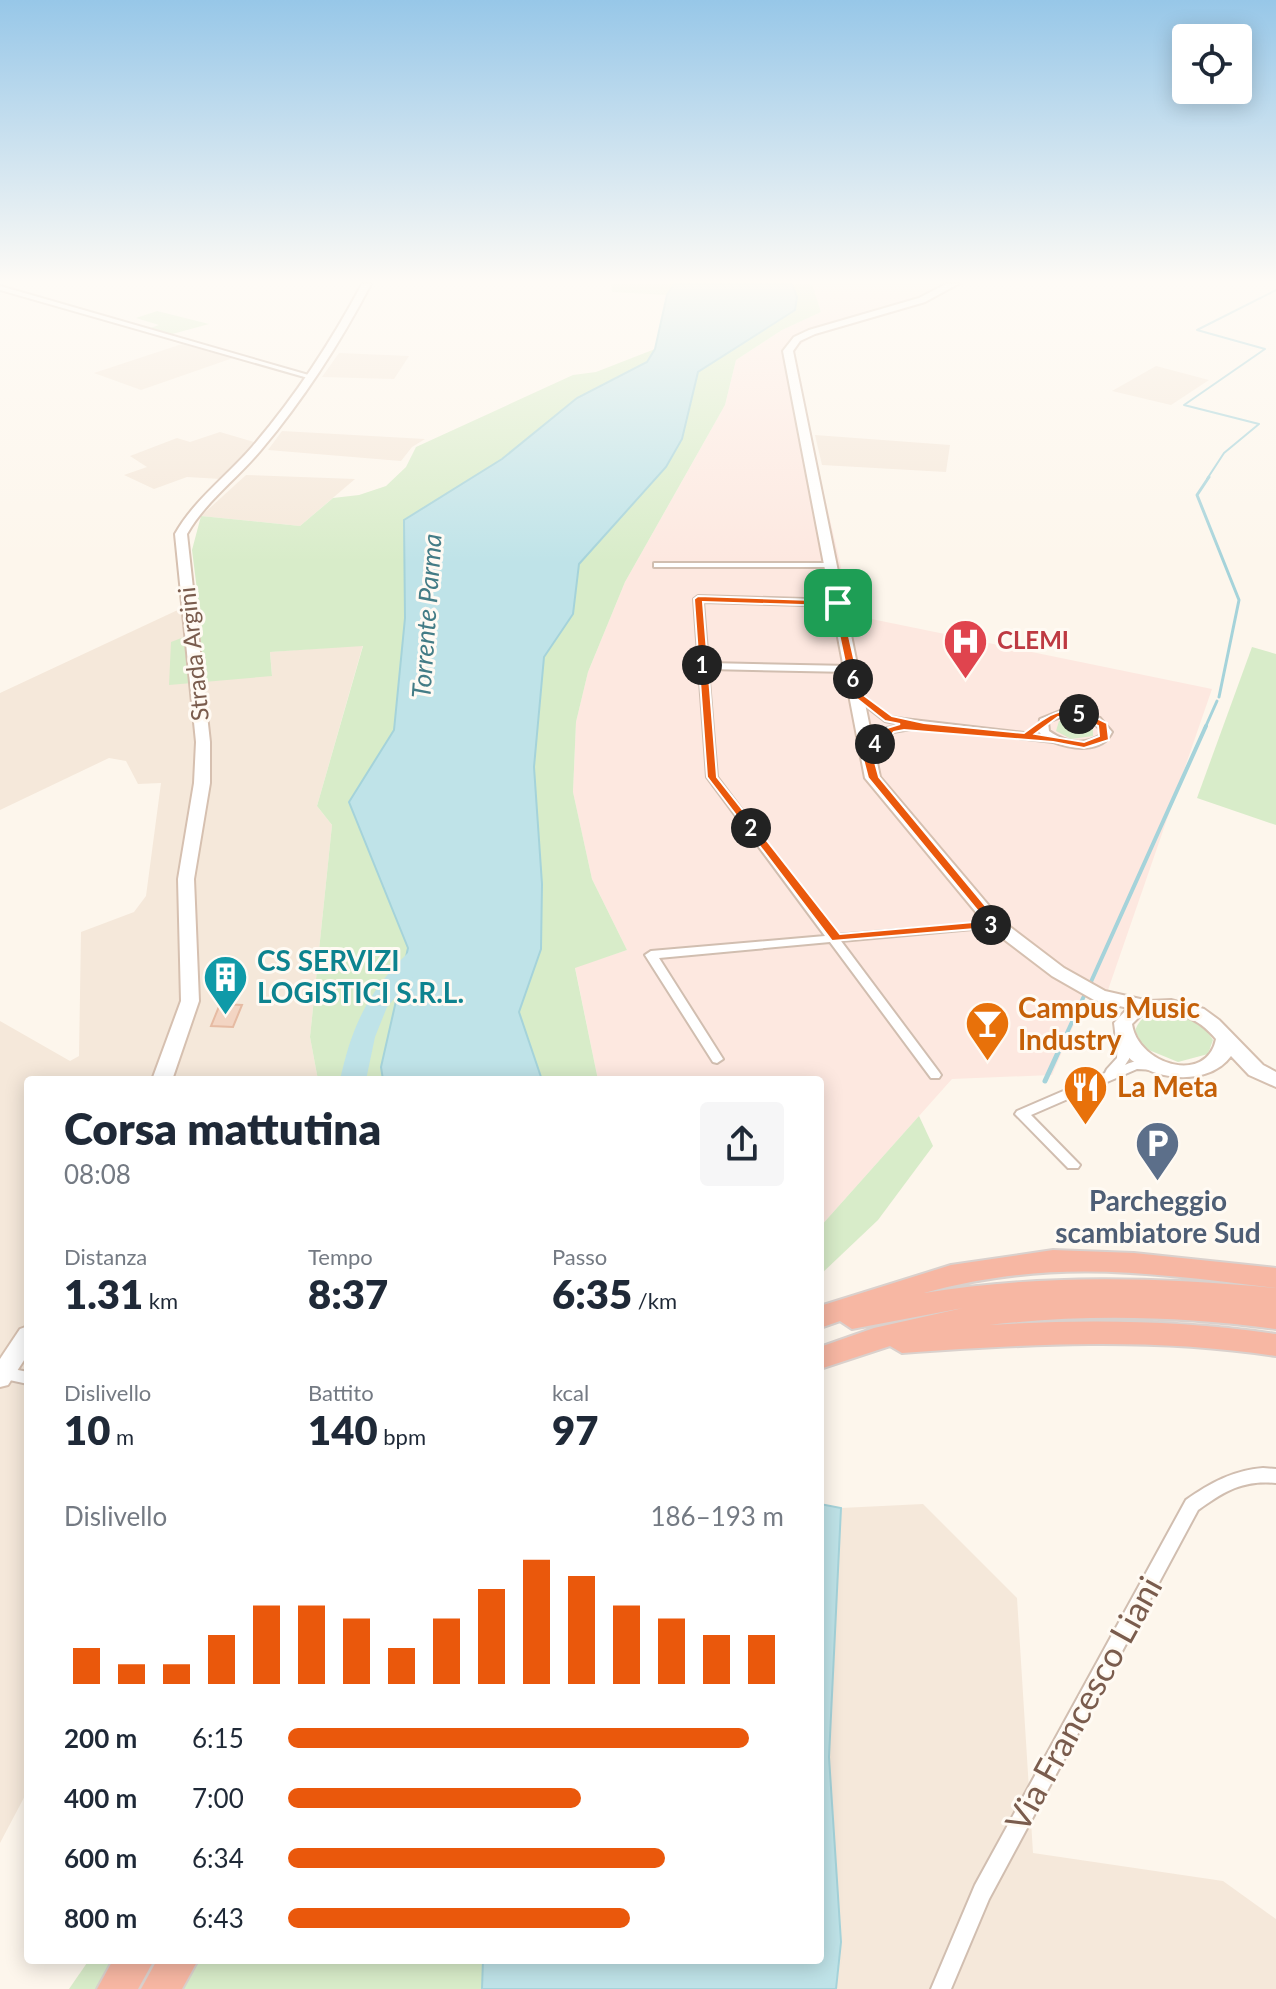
<!DOCTYPE html>
<html lang="it">
<head>
<meta charset="utf-8">
<style>
	:root { --surface:#fff; --page:#f6f6f7; --text:#1f2937; --muted:#747a83; --accent:#ea580c }
	body { margin:0; font-family:Lato,sans-serif; background:var(--page); color:var(--text); height:100vh; display:flex; flex-direction:column; font-size:30px; white-space:nowrap }
	* { box-sizing:border-box; margin:0 }
	p { font-size:26px; color:var(--muted) }
	.icon { flex:none; width:44px; height:44px; fill:none; stroke:currentColor; stroke-width:2; stroke-linecap:round; stroke-linejoin:round }
	.map { position:relative; flex:1; overflow:hidden }
	.drawer { position:absolute; left:24px; top:1076px; width:800px; height:888px; display:flex; flex-direction:column; background:var(--surface); border-radius:8px; box-shadow:0 4px 20px #0003 }
	.drawer>* { flex:none }
	.buttons { position:absolute; left:1172px; top:24px; display:grid; gap:16px }
	.buttons a { display:grid; place-items:center; width:80px; height:80px; border-radius:8px; background:var(--surface); box-shadow:0 4px 20px #0003; font-size:40px }
	.pin { position:absolute; display:grid; place-items:center; width:68px; height:68px; color:#fff; margin:-34px; border-radius:16px; box-shadow:0 4px 12px #0006 }
	.km { position:absolute; width:40px; height:40px; margin:-20px; border-radius:50%; background:#222; color:#fff; font-size:22px; line-height:40px; text-align:center }
	.round { display:grid; place-items:center; flex:none; width:84px; height:84px; border-radius:8px; background:var(--page) }
	.headline { display:flex; align-items:center; justify-content:space-between; height:136px; padding:0 40px }
	h1 { font-size:44px; font-weight:800; line-height:60px }
	.stats { display:grid; grid-template-columns:repeat(3,1fr); gap:12px; height:136px; padding:8px 40px }
	.stats div { display:grid; align-content:center }
	.stats b { font-size:40px; font-weight:800 }
	.stats small { font-size:22px; font-weight:400 }
	.stats p { font-size:22px }
	.chart { height:224px; padding:16px 40px }
	.chart p { display:flex; justify-content:space-between }
	.chart svg { width:100%; height:144px; margin-top:8px; stroke:var(--accent); stroke-width:6 }
	ul { padding:0 40px; list-style:none; font-size:26px }
	li { display:grid; grid-template-columns:128px 96px 1fr; align-items:center; height:60px }
	li i { height:20px; border-radius:10px; background:var(--accent) }
	.map>svg:first-child { display:block }
	.residential { fill:#f5e8da }
	.commercial { fill:#fde8e0 }
	.green { fill:#d8ecc9 }
	.water { fill:#bfe3e8; stroke:#a5d3da; stroke-width:2 }
	.lines { fill:none; stroke-linecap:round; stroke-linejoin:round }
	.stream-far3 { stroke:#a5d3da; stroke-width:2 }
	.stream-far2 { stroke:#a5d3da; stroke-width:3 }
	.stream-far1 { stroke:#a5d3da; stroke-width:4 }
	.stream { stroke:#a5d3da; stroke-width:5 }
	.river { fill:#bfe3e8; fill-rule:evenodd }
	.building { fill:#f3d5c3; stroke:#e6bba3; stroke-width:2 }
	.street-casing { stroke:#d1beb0; stroke-width:4 }
	.secondary-casing { stroke:#d6c0b0; stroke-width:4 }
	.highway-casing { stroke:#dad1cd; stroke-width:4 }
	.street { fill:#fff; fill-rule:evenodd }
	.secondary { fill:#fff; fill-rule:evenodd }
	.highway { fill:#f7b7a3; fill-rule:evenodd }
	.route { fill:#ea580c; stroke:#fff; stroke-width:2; fill-rule:evenodd }
	.labels { text-anchor:middle; stroke-width:6; stroke-linejoin:round; paint-order:stroke }
	.far-health-label { font-size:24px; font-weight:bold; fill:#be3a42; stroke:#fffaf3; text-anchor:start }
	.far-street-label { font-size:24px; fill:#7a5c4d; stroke:#fffaf3 }
	.far-water-label { font-size:26px; font-style:italic; fill:#437c86; stroke:#fffaf3 }
	.culture-label { font-size:28px; font-weight:bold; fill:#0d838f; stroke:#fffaf3; text-anchor:start }
	.food-label { font-size:28px; font-weight:bold; fill:#c56008; stroke:#fffaf3; text-anchor:start }
	.service-label { font-size:28px; font-weight:bold; fill:#4e5e75; stroke:#fffaf3 }
	.near-street-label { font-size:34px; fill:#7a5c4d; stroke:#fffaf3 }
</style>
</head>
<body>
<div class="map">
<svg width="1276" height="1989" viewBox="0 0 1276 1989">
	<rect width="100%" height="100%" fill="#fdf6ec"/>
	<!-- residential -->
	<g class="residential">
		<path d="M 182,344 L 233,358 L 141,390 L 94,373 Z"/>
		<path d="M 339,353 L 409,356 L 394,379 L 322,377 Z"/>
		<path d="M 1156,366 L 1209,380 L 1171,405 L 1112,391 Z"/>
		<path d="M 282,431 L 425,439 L 412,447 L 401,461 L 268,450 Z"/>
		<path d="M 220,432 L 254,442 L 221,479 L 187,477 L 154,489 L 124,475 L 147,467 L 130,456 L 177,438 L 190,442 Z"/>
		<path d="M 815,435 L 950,445 L 946,472 L 822,465 Z"/>
		<path d="M 246,475 L 355,479 L 300,526 L 201,516 Z"/>
		<path d="M 197,601 L 202,630 L 272,675 L 270,652 L 363,645 L 317,806 L 332,825 L 310,1037 L 318,1080 L 28,1080 L 28,1790 L 0,1843 L 0,1021 L 70,1061 L 79,1056 L 81,932 L 134,912 L 146,896 L 161,783 L 138,784 L 126,761 L 109,758 L 0,810 L 0,693 Z"/>
		<path d="M 923,1504 L 1017,1598 L 1033,1853 L 1223,1881 L 1276,1919 L 1276,1989 L 836,1989 L 841,1942 L 829,1757 L 841,1508 Z"/>
	</g>
	<!-- commercial -->
	<path class="commercial" d="M 812,284 L 965,284 L 916,307 L 813,336 L 797,347 L 793,359 L 852,615 L 1212,689 L 1108,990 L 1091,985 L 1052,1075 L 952,1079 L 820,1227 L 820,1080 L 598,1080 L 575,967 L 627,950 L 592,879 L 573,792 L 576,722 L 588,672 L 625,582 L 725,405 L 736,360 L 782,330 L 821,312 Z"/>
	<!-- green -->
	<g class="green">
		<path d="M 611,284 L 674,284 L 667,295 L 612,292 Z"/>
		<path d="M 792,284 L 812,284 L 821,312 L 782,330 L 736,360 L 725,405 L 625,582 L 588,672 L 576,722 L 573,792 L 592,879 L 627,950 L 575,968 L 598,1080 L 542,1080 L 519,1012 L 541,949 L 542,884 L 534,767 L 544,657 L 573,614 L 579,564 L 666,467 L 682,439 L 698,372 L 764,329 L 797,297 Z"/>
		<path d="M 157,311 L 209,324 L 165,336 L 145,330 L 159,325 L 136,318 Z"/>
		<path d="M 655,349 L 648,362 L 577,398 L 502,459 L 404,520 L 405,618 L 394,730 L 349,802 L 408,948 L 381,1067 L 383,1080 L 318,1080 L 310,1037 L 332,825 L 317,806 L 363,646 L 270,652 L 272,676 L 169,685 L 171,642 L 202,630 L 192,550 L 201,516 L 300,526 L 333,498 L 359,495 L 386,486 L 406,467 L 416,447 L 573,375 L 596,372 Z"/>
		<path d="M 1252,647 L 1276,654 L 1276,825 L 1197,798 Z"/>
		<path d="M 1077,719 L 1093,727 L 1093,736 L 1071,739 L 1056,731 L 1059,721 Z"/>
		<path d="M 1167,1012 L 1193,1019 L 1203,1025 L 1213,1040 L 1208,1054 L 1178,1062 L 1144,1048 L 1135,1031 C 1140,1015 1153,1013 1167,1012 Z"/>
		<path d="M 919,1116 L 933,1146 L 878,1220 L 820,1275 L 820,1227 Z"/>
		<path d="M 89,1960 L 116,1960 L 96,1989 L 69,1989 Z"/>
		<path d="M 197,1960 L 483,1960 L 482,1989 L 178,1989 Z"/>
	</g>
	<!-- water -->
	<g class="water">
		<path d="M 674,284 L 792,284 L 797,297 L 795,310 L 698,372 L 682,439 L 666,467 L 579,564 L 573,614 L 544,657 L 534,767 L 542,884 L 541,949 L 519,1012 L 542,1080 L 383,1080 L 381,1067 L 408,948 L 349,802 L 394,730 L 405,618 L 404,520 L 502,459 L 577,398 L 647,362 L 655,349 L 667,295 Z"/>
		<path d="M 820,1504 L 841,1508 L 829,1757 L 841,1942 L 836,1989 L 482,1989 L 483,1960 L 820,1960 Z"/>
	</g>
	<g class="lines">
		<!-- stream-far3 -->
		<path class="stream-far3" d="M 1207,479 L 1224,453 L 1259,424 L 1184,405 L 1265,349 L 1197,330 L 1276,290"/>
		<!-- stream-far2 -->
		<g class="stream-far2">
			<path d="M 1209,477 L 1197,495 L 1239,600 L 1219,697"/>
			<path d="M 1205,728 L 1217,701"/>
		</g>
		<!-- stream-far1 -->
		<g class="stream-far1">
			<path d="M 1090,984 L 1206,726"/>
			<path d="M 1060,1048 L 1084,996"/>
		</g>
		<!-- stream -->
		<path class="stream" d="M 1045,1081 L 1061,1046"/>
		<!-- river -->
		<path class="river" d="M 426,942 L 438,949 L 387,1007 L 375,1037 L 366,1080 L 340,1080 C 350,1034 364,999 397,964 C 406,955 414,945 426,942 Z"/>
	</g>
	<!-- building -->
	<path class="building" d="M 220,1004 L 242,1005 L 233,1027 L 211,1026 Z"/>
	<g class="lines">
		<defs>
			<g id="street">
				<path d="M 0,286 L 312,376 L 313,377 L 308,378 L 0,290 Z"/>
				<path d="M 654,563 L 829,563 L 833,565 L 829,567 L 654,567 Z"/>
				<path d="M 698,596 L 838,600 L 842,603 L 838,606 L 703,602 L 708,663 L 851,666 L 856,669 L 851,672 L 708,669 L 717,777 L 836,935 L 999,922 L 1001,924 L 995,927 L 841,941 L 939,1072 L 941,1075 L 939,1078 L 931,1078 L 830,942 L 659,958 L 723,1059 L 717,1063 L 713,1062 L 645,955 L 651,951 L 825,936 L 707,777 L 694,599 Z"/>
				<path d="M 857,692 L 891,717 L 904,719 L 1042,735 L 1039,732 L 1040,719 L 1065,709 L 1100,718 L 1112,732 C 1102,754 1071,749 1053,742 L 912,726 L 911,729 L 893,732 L 872,757 L 868,758 L 863,755 L 887,728 L 904,725 L 885,721 L 854,697 L 854,693 ZM 1066,715 L 1094,722 L 1102,732 L 1101,735 C 1083,746 1066,743 1049,731 L 1048,722 Z"/>
				<path d="M 1124,1034 L 1130,1038 L 1129,1059 L 1125,1065 C 1135,1060 1150,1059 1158,1067 L 1156,1070 L 1137,1069 L 1031,1115 L 1080,1165 L 1078,1168 L 1068,1168 L 1015,1114 L 1017,1111 L 1105,1073 L 1107,1069 L 1117,1058 L 1118,1038 Z"/>
				<path d="M 3,1367 L 28,1372 L 28,1384 L 0,1378 L 0,1368 Z"/>
				<path d="M 1263,1468 L 1276,1469 L 1276,1483 C 1242,1480 1225,1491 1198,1510 L 989,1899 L 951,1989 L 931,1989 L 975,1885 L 1186,1500 C 1210,1483 1234,1470 1263,1468 Z"/>
			</g>
			<g id="secondary">
				<path d="M 362,284 L 371,284 C 340,343 304,399 261,450 C 237,479 205,502 187,534 L 210,742 L 210,783 L 194,879 L 199,1001 L 172,1080 L 152,1080 L 181,1001 L 178,879 L 194,783 L 196,742 L 175,534 C 194,500 227,476 252,447 C 295,397 331,342 362,284 Z"/>
				<path d="M 946,284 L 958,284 L 925,302 L 815,334 L 800,341 L 793,351 L 880,777 L 1001,920 L 1064,968 L 1105,991 L 1149,1001 L 1171,1000 L 1204,1009 L 1219,1020 L 1263,1065 L 1276,1072 L 1276,1087 L 1249,1075 L 1231,1056 C 1206,1091 1135,1080 1117,1042 C 1115,1036 1115,1029 1114,1023 L 1128,1008 L 1094,1000 L 1052,976 L 989,928 L 865,778 L 783,351 L 794,337 L 809,330 L 919,298 ZM 1161,1010 C 1184,1013 1201,1021 1216,1039 C 1207,1085 1138,1065 1132,1024 L 1142,1014 Z"/>
				<path d="M 28,1326 L 28,1354 L 8,1385 L 0,1387 L 0,1359 L 20,1329 Z"/>
			</g>
			<g id="highway">
				<path d="M 1053,1250 L 1134,1253 L 1276,1268 L 1276,1288 C 1148,1273 1052,1258 924,1293 C 1042,1274 1158,1277 1276,1288 L 1276,1329 C 1179,1316 1086,1314 989,1325 C 1085,1319 1180,1320 1276,1334 L 1276,1356 C 1151,1337 1028,1344 902,1353 L 890,1346 L 820,1369 L 820,1347 L 874,1328 L 963,1308 L 852,1329 L 840,1321 L 820,1328 L 820,1306 L 951,1265 Z"/>
				<path d="M 113,1960 L 154,1960 L 138,1989 L 97,1989 Z"/>
				<path d="M 157,1960 L 198,1960 L 182,1989 L 141,1989 Z"/>
			</g>
		</defs>
		<!-- street casing -->
		<use href="#street" class="street-casing"/>
		<!-- secondary casing -->
		<use href="#secondary" class="secondary-casing"/>
		<!-- highway casing -->
		<use href="#highway" class="highway-casing"/>
		<!-- street -->
		<use href="#street" class="street"/>
		<!-- secondary -->
		<use href="#secondary" class="secondary"/>
		<!-- highway -->
		<use href="#highway" class="highway"/>
	</g>
	<!-- sky -->
	<linearGradient id="sky" x2="0" y2="1"><stop stop-color="#97c7e8"/><stop offset="0.5" stop-color="#fefbf6"/><stop offset="1" stop-color="#fefbf6" stop-opacity="0"/></linearGradient>
	<rect width="1276" height="563" fill="url(#sky)"/>
	<!-- route -->
	<path class="route" d="M 698,596 L 841,601 L 862,694 L 892,716 L 924,723 L 1024,733 C 1058,707 1067,704 1107,723 L 1109,740 L 1084,748 L 1053,742 L 904,730 L 894,732 L 873,755 L 879,777 L 999,922 L 999,927 L 832,941 L 707,777 L 694,599 ZM 703,602 L 833,606 L 852,695 L 885,721 L 900,724 L 887,728 L 862,755 L 868,778 L 986,921 L 840,934 L 717,777 ZM 1058,717 L 1077,717 L 1098,726 L 1099,736 L 1084,742 L 1035,734 Z"/>
	<!-- icons -->
	<defs>
		<symbol id="hospital-pin" viewBox="-11 -11 22 30"><path d="M0 17L-7.5 6A9.5 9.5 0 1 1 7.5 6Z" fill="#e0444e" stroke="#fffaf3"/><path d="M-5-5h3v3.5h4V-5h3V5h-3V1.5h-4V5h-3Z" fill="#fff"/></symbol>
		<symbol id="building-pin" viewBox="-11 -11 22 30"><path d="M0 17L-7.5 6A9.5 9.5 0 1 1 7.5 6Z" fill="#0f9aa8" stroke="#fffaf3"/><path d="M-4-6H4V6H1V3H-1V6H-4ZM-2.5-4.3h1.7v1.8h-1.7ZM.8-4.3h1.7v1.8H.8ZM-2.5-1h1.7V.8h-1.7ZM.8-1h1.7V.8H.8Z" fill="#fff"/></symbol>
		<symbol id="bar-pin" viewBox="-11 -11 22 30"><path d="M0 17L-7.5 6A9.5 9.5 0 1 1 7.5 6Z" fill="#e8710a" stroke="#fffaf3"/><path d="M-6-5H6L.8 .8V4.5H3.5V6h-7V4.5H-.8V.8Z" fill="#fff"/></symbol>
		<symbol id="restaurant-pin" viewBox="-11 -11 22 30"><path d="M0 17L-7.5 6A9.5 9.5 0 1 1 7.5 6Z" fill="#e8710a" stroke="#fffaf3"/><path d="M-5-6h1v4h1v-4h1v4h1v-4h1v5L-1.5 .5V6h-2V.5L-5-1ZM5-6V6H3V1.5H1.5Q1.5-4 5-6Z" fill="#fff"/></symbol>
		<symbol id="parking-pin" viewBox="-11 -11 22 30"><path d="M0 17L-7.5 6A9.5 9.5 0 1 1 7.5 6Z" fill="#5c6f8a" stroke="#fffaf3"/><path d="M-3.5-5.5H1a3.5 3.5 0 0 1 0 7H-1V5.5H-3.5ZM-1-3.4V-.6H.8a1.4 1.4 0 0 0 0-2.8Z" fill="#fff"/></symbol>
	</defs>
	<g fill-rule="evenodd">
		<use href="#hospital-pin" x="940" y="616" width="51" height="69"/>
		<use href="#building-pin" x="200" y="952" width="51" height="69"/>
		<use href="#bar-pin" x="962" y="998" width="51" height="69"/>
		<use href="#restaurant-pin" x="1060" y="1062" width="51" height="69"/>
		<use href="#parking-pin" x="1132" y="1118" width="51" height="69"/>
	</g>
	<g class="labels">
		<!-- far-health labels -->
		<g class="far-health-label">
			<text x="997" y="649">CLEMI</text>
		</g>
		<!-- far-street labels -->
		<g class="far-street-label">
			<text transform="translate(194 654) rotate(-96)" y="8">Strada Argini</text>
		</g>
		<!-- far-water labels -->
		<g class="far-water-label">
			<text transform="translate(427 616) rotate(-86)" y="9">Torrente Parma</text>
		</g>
		<!-- culture labels -->
		<g class="culture-label">
			<text x="257" y="971">CS SERVIZI<tspan x="257" dy="32">LOGISTICI S.R.L.</tspan></text>
		</g>
		<!-- food labels -->
		<g class="food-label">
			<text x="1018" y="1018">Campus Music<tspan x="1018" dy="32">Industry</tspan></text>
			<text x="1117" y="1097">La Meta</text>
		</g>
		<!-- service labels -->
		<g class="service-label">
			<text x="1158" y="1211">Parcheggio<tspan x="1158" dy="32">scambiatore Sud</tspan></text>
		</g>
		<!-- near-street labels -->
		<g class="near-street-label">
			<text transform="translate(1084 1704) rotate(-61)" y="12">Via Francesco Liani</text>
		</g>
	</g>
</svg>
<div class="buttons">
<a><svg class="icon" aria-label="locate" viewBox="0 0 24 24"><circle cx="12" cy="12" r="6"/><path d="M12 2v4M12 18v4M2 12h4M18 12h4"/></svg></a>
</div>
<div class="pin" style="left:838px;top:603px;background:#1e9e55"><svg class="icon" aria-label="arrive" viewBox="0 0 24 24"><path d="M6 21V4h12l-3 4 3 4H6"/></svg></div>
<b class="km" style="left:702px;top:665px">1</b>
<b class="km" style="left:751px;top:828px">2</b>
<b class="km" style="left:991px;top:925px">3</b>
<b class="km" style="left:875px;top:744px">4</b>
<b class="km" style="left:1079px;top:714px">5</b>
<b class="km" style="left:853px;top:679px">6</b>
<section class="drawer">
<div class="headline"><div><h1>Corsa mattutina</h1><p>08:08</p></div><a class="round"><svg class="icon" aria-label="share" viewBox="0 0 24 24"><path d="M12 15V3M7 8l5-5 5 5M5 13v7h14v-7"/></svg></a></div>
<div class="stats">
<div><p>Distanza</p><b>1.31<small> km</small></b></div>
<div><p>Tempo</p><b>8:37</b></div>
<div><p>Passo</p><b>6:35<small> /km</small></b></div>
</div>
<div class="stats">
<div><p>Dislivello</p><b>10<small> m</small></b></div>
<div><p>Battito</p><b>140<small> bpm</small></b></div>
<div><p>kcal</p><b>97</b></div>
</div>
<div class="chart"><p><span>Dislivello</span>186–193 m</p>
<svg viewBox="0 0 160 44" preserveAspectRatio="none"><path d="M5 44V33M15 44V38M25 44V38M35 44V29M45 44V20M55 44V20M65 44V24M75 44V33M85 44V24M95 44V15M105 44V6M115 44V11M125 44V20M135 44V24M145 44V29M155 44V29"/></svg>
</div>
<ul>
<li><b>200 m</b>6:15<i style="width:93%"></i></li>
<li><b>400 m</b>7:00<i style="width:59%"></i></li>
<li><b>600 m</b>6:34<i style="width:76%"></i></li>
<li><b>800 m</b>6:43<i style="width:69%"></i></li>
</ul>
</section>
</div>
</body>
</html>
